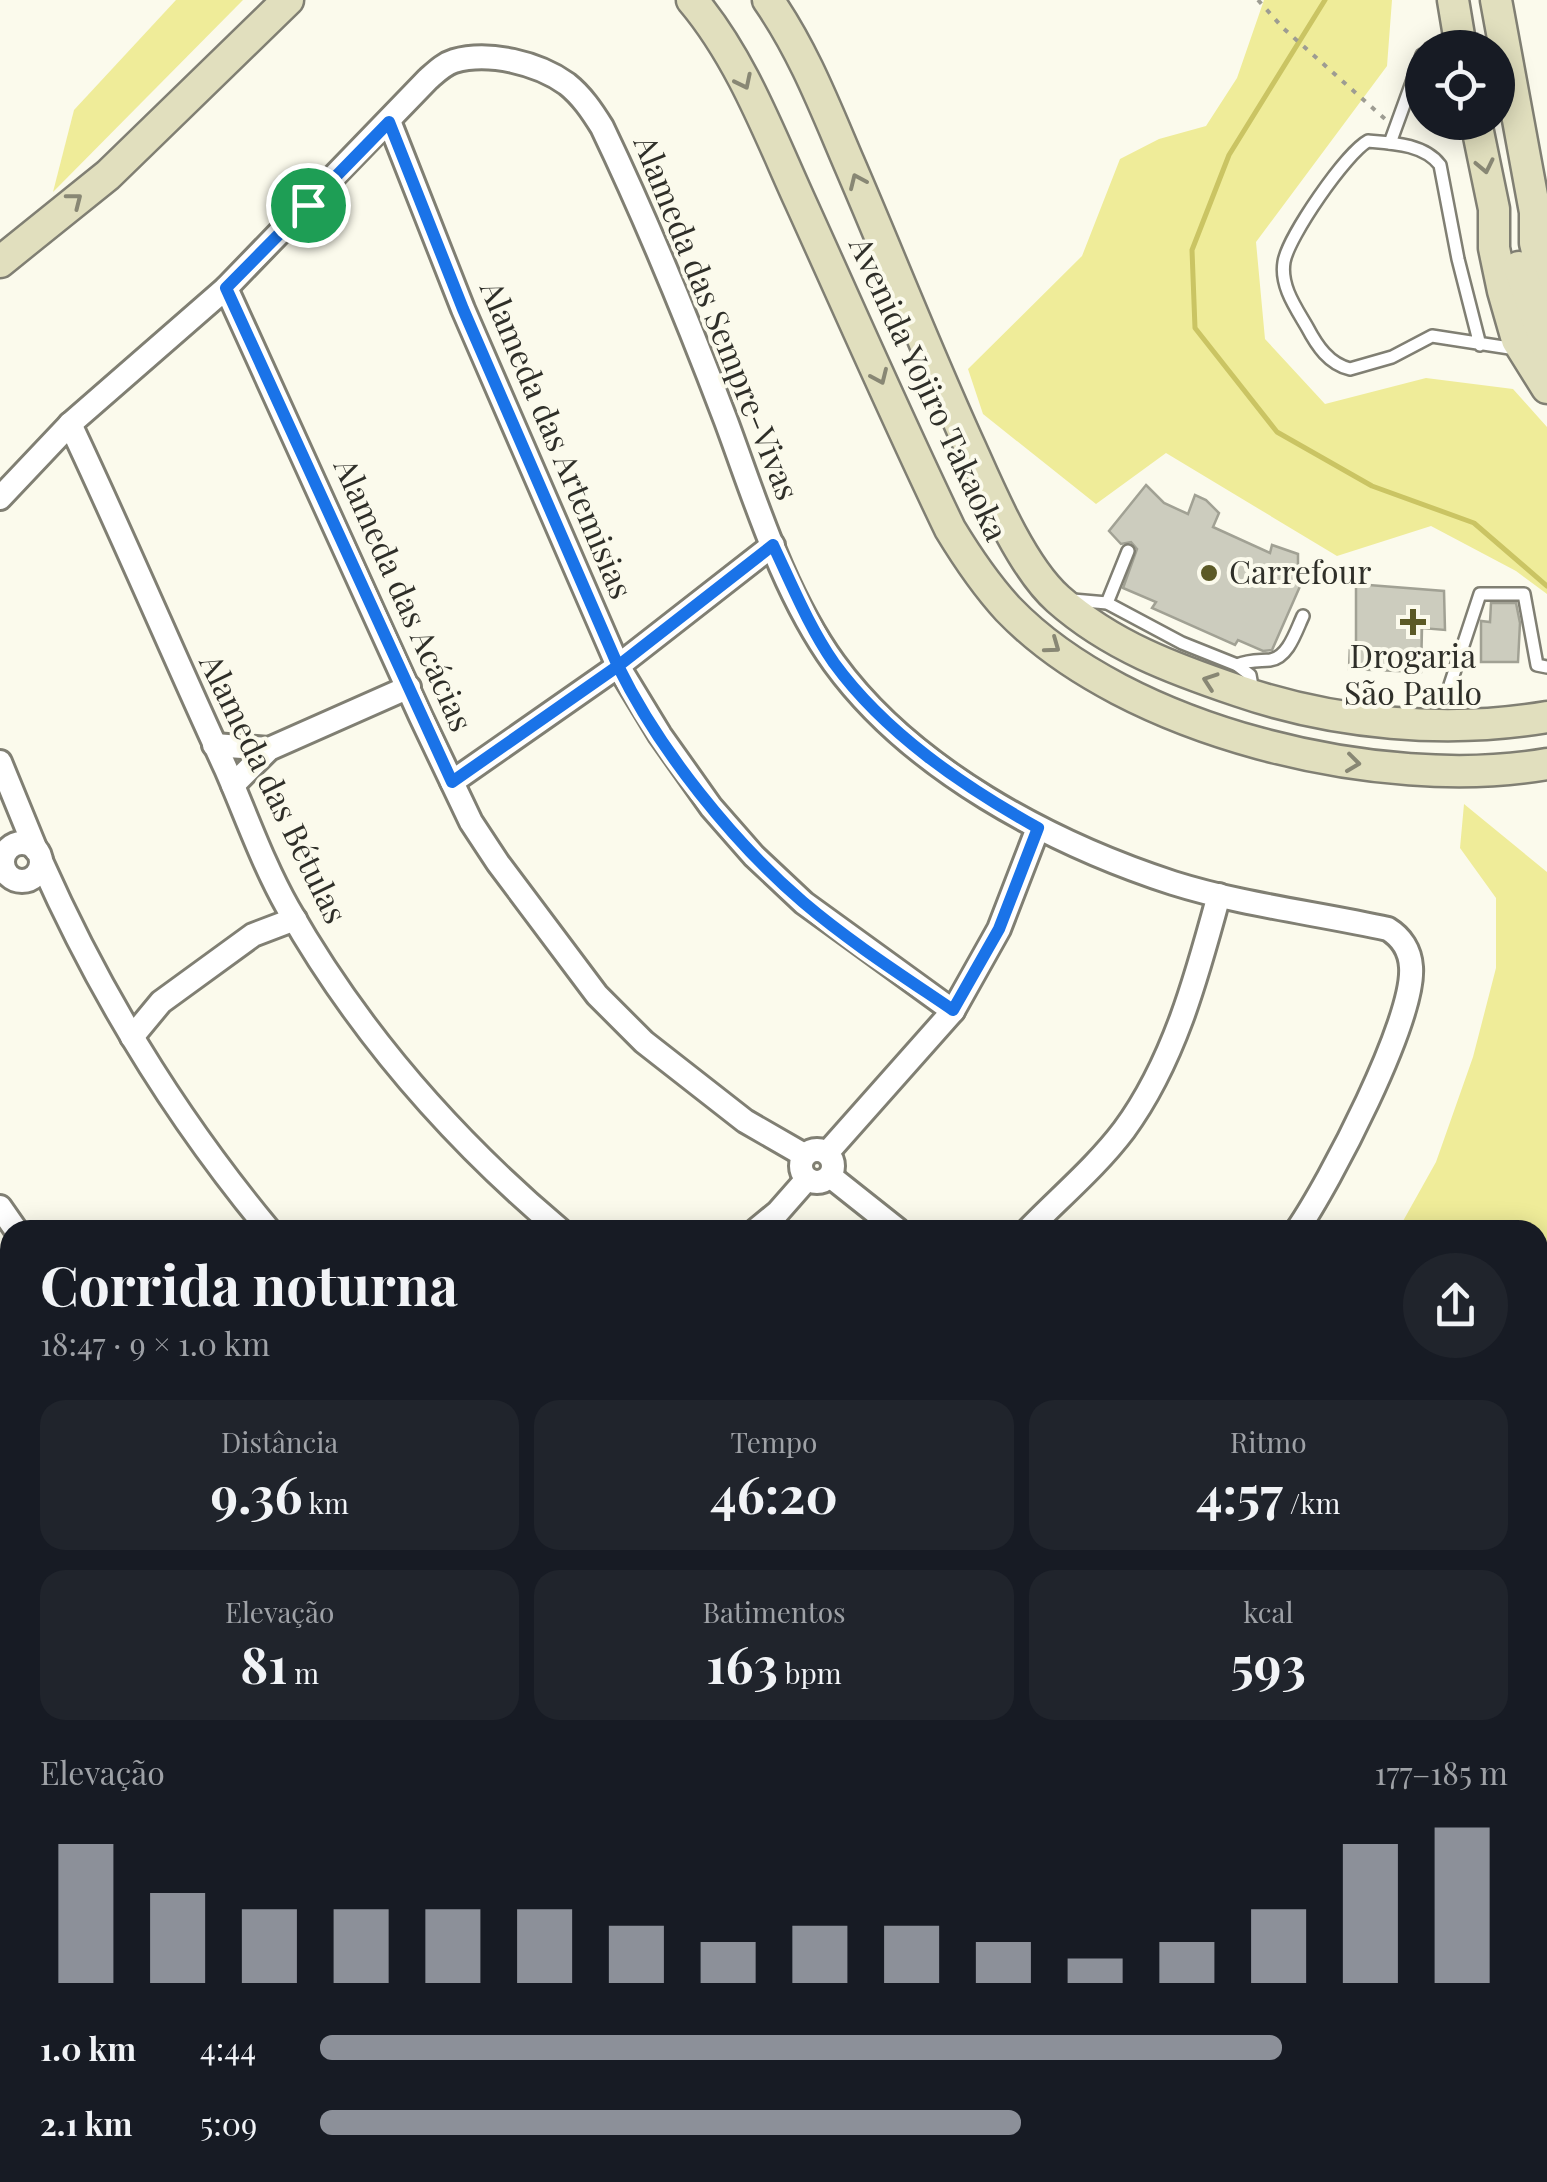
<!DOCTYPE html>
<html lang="pt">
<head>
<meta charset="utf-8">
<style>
	:root { --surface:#171b24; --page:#20242c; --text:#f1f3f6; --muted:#9ea1a6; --accent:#8c9099 }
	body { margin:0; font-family:"Playfair Display",serif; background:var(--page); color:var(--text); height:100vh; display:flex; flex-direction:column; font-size:38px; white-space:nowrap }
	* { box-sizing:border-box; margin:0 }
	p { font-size:32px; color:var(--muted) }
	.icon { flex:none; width:55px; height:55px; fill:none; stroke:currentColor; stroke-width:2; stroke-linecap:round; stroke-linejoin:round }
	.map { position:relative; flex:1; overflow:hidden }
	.drawer { position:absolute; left:0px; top:1220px; width:1548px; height:962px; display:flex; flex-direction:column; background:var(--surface); border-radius:30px 30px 0 0; box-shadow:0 5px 25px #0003 }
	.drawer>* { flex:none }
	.fabs { position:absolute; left:1405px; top:30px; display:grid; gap:20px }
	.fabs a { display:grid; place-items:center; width:110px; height:110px; border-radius:50%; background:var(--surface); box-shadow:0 5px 25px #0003; font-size:50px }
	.pin { position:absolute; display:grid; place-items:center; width:85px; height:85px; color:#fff; margin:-42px; border:5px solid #fff; border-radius:50%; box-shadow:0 2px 10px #0007 }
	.round { display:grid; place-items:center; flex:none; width:105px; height:105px; border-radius:52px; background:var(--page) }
	.head { display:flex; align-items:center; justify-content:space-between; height:170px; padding:0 40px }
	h1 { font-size:55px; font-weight:700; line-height:75px }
	.stats { display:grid; grid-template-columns:repeat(3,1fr); gap:15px; height:170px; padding:10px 40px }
	.stats div { display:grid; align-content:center; border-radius:25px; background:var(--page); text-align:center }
	.stats b { font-size:50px; font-weight:700 }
	.stats small { font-size:28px; font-weight:400 }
	.stats p { font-size:28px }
	.chart { height:280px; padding:20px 40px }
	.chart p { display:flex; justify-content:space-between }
	.chart svg { width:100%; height:180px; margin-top:10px; stroke:var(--accent); stroke-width:6 }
	ul { padding:0 40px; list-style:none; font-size:32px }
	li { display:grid; grid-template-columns:160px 120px 1fr; align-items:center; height:75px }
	li i { height:25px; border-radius:12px; background:var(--accent) }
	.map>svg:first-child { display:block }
	.green { fill:#efec99 }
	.water { fill:#cac463 }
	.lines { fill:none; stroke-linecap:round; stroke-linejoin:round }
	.stream { stroke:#cac463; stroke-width:5 }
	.building { fill:#ccccbe; stroke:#a1a194; stroke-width:2.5 }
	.lane-casing { stroke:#807f73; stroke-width:16 }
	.street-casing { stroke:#807f73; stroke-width:28 }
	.secondary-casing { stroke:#807f73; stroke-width:35 }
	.path { stroke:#9d9c92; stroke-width:4; stroke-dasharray:5 8; stroke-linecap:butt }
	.lane { stroke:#fff; stroke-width:11 }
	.street { stroke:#fff; stroke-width:22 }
	.secondary { stroke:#e1dfbe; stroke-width:30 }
	.oneway { stroke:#888774 }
	.route-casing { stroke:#fff; stroke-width:20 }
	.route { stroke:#1a73e8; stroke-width:12 }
	.poi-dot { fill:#5c5a26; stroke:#fbfaec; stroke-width:4 }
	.labels { text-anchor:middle; stroke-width:8; stroke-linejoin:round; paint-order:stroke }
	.street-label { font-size:32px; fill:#2f2f29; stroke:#fbfaec }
	.poi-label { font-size:32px; fill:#2f2f29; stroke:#fbfaec; text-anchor:start }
</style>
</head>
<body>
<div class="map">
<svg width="1547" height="2182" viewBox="0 0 1547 2182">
	<rect width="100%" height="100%" fill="#fbfaec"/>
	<!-- green -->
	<g class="green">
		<path d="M 176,0 L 243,0 L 53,192 L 74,110 Z"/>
		<path d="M 1264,0 L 1392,0 L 1387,66 L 1256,242 L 1265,339 L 1325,404 L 1426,378 L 1513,389 L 1547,427 L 1547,594 L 1516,571 L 1431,526 L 1337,556 L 1166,453 L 1096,504 L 983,414 L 968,369 L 1082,256 L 1120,159 L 1159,139 L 1206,126 L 1237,78 Z"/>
		<path d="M 1464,804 L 1547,872 L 1547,1591 L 1538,1590 L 1538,1230 L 1398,1230 L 1436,1162 L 1473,1057 L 1496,968 L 1496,898 L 1460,848 Z"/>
		<path d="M 1538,1594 L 1547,1595 L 1547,2182 L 1293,2182 L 1306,2172 L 1538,2172 L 1538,2006 L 1547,2000 L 1538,1990 Z"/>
		<path d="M 710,2173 L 817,2173 L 818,2182 L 709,2182 Z"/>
	</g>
	<!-- water -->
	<path class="water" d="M 1071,2173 L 1071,2182 L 844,2182 L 843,2173 Z"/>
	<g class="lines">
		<!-- stream -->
		<g class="stream">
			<path d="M 1325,0 L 1229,155 L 1192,250 L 1195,328 L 1277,432 L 1372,486 L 1474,523 L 1547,586"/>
			<path d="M 1538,1570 L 1547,1561"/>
			<path d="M 1538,1911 L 1547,1920"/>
		</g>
	</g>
	<!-- building -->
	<g class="building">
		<path d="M 1146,485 L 1164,503 L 1188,514 L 1195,495 L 1206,500 L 1219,513 L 1213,527 L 1270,553 L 1272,545 L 1298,554 L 1298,564 L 1291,581 L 1301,584 L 1272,650 L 1263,651 L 1238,640 L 1235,645 L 1152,608 L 1156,602 L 1123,588 L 1137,549 L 1131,542 L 1121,544 L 1109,531 Z"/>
		<path d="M 1356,584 L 1444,591 L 1445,630 L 1422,628 L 1421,672 L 1349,669 L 1350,644 L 1356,644 Z"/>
		<path d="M 1491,603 L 1516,603 L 1520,623 L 1518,662 L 1481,662 L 1481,621 L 1490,622 Z"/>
	</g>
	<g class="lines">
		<defs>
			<g id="lane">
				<path d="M 1430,48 L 1458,36"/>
				<path d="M 1390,143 L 1422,55"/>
				<path d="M 1480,345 L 1458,259 L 1440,165 C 1424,144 1392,143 1368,141 C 1346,153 1288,237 1284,262 C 1280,286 1296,308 1307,327 C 1317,346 1329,364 1350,369 L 1392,357 L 1432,336 L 1516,349"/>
				<path d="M 1073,600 L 1107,603 L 1182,643 L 1237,665 L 1250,675 L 1253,692"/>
				<path d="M 1107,603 L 1128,551"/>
				<path d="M 1237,665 C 1249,660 1257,661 1270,660 C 1288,658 1296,631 1303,616"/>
				<path d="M 1448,691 L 1480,594 L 1524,594 L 1537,665 L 1547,667"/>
			</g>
			<g id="street">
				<path d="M 389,121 L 463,309 L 618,666 L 660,735 L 711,807 L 754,856 L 804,903 L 953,1011"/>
				<path d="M 226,288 L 421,717 L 471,822 L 498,863 L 597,995 L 644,1042 L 745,1121 L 804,1155"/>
				<path d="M 70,424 C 124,538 173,654 226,769 C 246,815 263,864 288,908 C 359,1033 450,1137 560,1230"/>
				<path d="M 0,498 L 70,424 L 226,288 L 428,79 C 436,72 444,64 454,61 C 489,51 538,63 567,84 C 582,96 592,111 602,127 C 648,223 688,321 726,421 C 756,502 783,592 834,663 C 911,769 1050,843 1173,883 C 1243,905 1316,913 1388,929 C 1401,937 1410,950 1411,967 C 1415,1020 1329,1184 1297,1230"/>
				<path d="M 214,745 L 269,749"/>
				<path d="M 0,762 L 36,850"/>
				<path d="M 452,782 L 618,666 L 773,545"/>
				<path d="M 233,785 L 269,749 L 409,687"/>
				<circle cx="22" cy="862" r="19"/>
				<path d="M 41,861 C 100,994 176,1118 269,1230"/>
				<path d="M 132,1037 L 161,1002 L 253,935 L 295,919"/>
				<circle cx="817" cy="1166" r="16"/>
				<path d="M 827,1153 L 953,1011 L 999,929 L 1038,828"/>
				<path d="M 830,1176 L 898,1230"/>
				<path d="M 0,1207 L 16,1230"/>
				<path d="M 756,1230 L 778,1212 L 807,1179"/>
				<path d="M 1028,1230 C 1060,1197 1096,1167 1124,1130 C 1174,1062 1197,976 1219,895"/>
				<path d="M 0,1535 L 10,1546"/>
				<path d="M 0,1699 L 10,1698"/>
				<path d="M 0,2003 L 10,2015"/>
				<path d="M 142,2172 L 150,2182"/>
				<path d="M 542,2172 L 560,2182"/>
				<path d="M 202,2182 L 217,2172"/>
				<path d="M 469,2182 L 474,2172"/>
			</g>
			<g id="secondary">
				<path d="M 692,0 C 741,58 769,133 800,201 C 850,311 898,421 950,529 C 967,557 985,584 1008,609 C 1126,732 1382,793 1547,764"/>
				<path d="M 768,0 C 803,50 825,107 849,163 C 890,258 928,355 971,449 C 991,494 1022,567 1058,599 C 1111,646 1174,669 1239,691 C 1335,724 1447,734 1547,717"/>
				<path d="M 1453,0 L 1461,48"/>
				<path d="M 1496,0 L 1535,212 L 1535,243 L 1547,292"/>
				<path d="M 1476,122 L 1494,209 L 1494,248 L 1503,291 L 1517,340 L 1547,388"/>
				<path d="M 0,262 L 108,175 L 288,0"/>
				<path d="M 1519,267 L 1547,346"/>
			</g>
		</defs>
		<!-- lane casing -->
		<use href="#lane" class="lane-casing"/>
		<!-- street casing -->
		<use href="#street" class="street-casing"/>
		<!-- secondary casing -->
		<use href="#secondary" class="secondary-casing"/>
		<!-- path -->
		<path class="path" d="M 1258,0 L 1283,28 L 1385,119"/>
		<!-- lane -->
		<use href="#lane" class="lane"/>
		<!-- street -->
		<use href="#street" class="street"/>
		<!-- secondary -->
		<use href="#secondary" class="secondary"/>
	</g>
	<!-- one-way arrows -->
	<defs><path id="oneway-chevron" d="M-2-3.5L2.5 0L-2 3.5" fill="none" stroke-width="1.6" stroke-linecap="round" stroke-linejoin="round" transform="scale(2.5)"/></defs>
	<g class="oneway">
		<use href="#oneway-chevron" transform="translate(744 82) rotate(64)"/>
		<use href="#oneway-chevron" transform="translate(1485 166) rotate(78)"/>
		<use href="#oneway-chevron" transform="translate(857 181) rotate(-114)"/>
		<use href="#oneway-chevron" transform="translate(75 200) rotate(-38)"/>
		<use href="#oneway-chevron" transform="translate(880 377) rotate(66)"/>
		<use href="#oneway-chevron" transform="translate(1053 646) rotate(36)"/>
		<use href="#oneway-chevron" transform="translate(1210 681) rotate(-161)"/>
		<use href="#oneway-chevron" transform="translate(1353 763) rotate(7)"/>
	</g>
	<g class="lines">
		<defs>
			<path id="route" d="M 308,205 L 226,288 L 452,782 L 618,666 L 773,545 C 792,585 809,627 834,663 C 885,733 963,786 1038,828 L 999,929 L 953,1010 C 903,976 850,942 803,902 C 733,842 659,750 618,666 L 463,309 L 389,122 L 308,205"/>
		</defs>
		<!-- route casing -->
		<use href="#route" class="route-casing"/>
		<!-- route -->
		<use href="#route" class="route"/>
	</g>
	<!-- markers -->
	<g class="poi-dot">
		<circle cx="1209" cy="573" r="10"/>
		<path d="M1408 607h10v10h10v10h-10v10h-10v-10h-10v-10h10z"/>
	</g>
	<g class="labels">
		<!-- street labels -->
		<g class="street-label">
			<text transform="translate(716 318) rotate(68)" y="11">Alameda das Sempre-Vivas</text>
			<text transform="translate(928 389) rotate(65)" y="11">Avenida Yojiro Takaoka</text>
			<text transform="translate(556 440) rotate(67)" y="11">Alameda das Artemisias</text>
			<text transform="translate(403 595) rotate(66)" y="11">Alameda das Acácias</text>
			<text transform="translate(273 789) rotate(64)" y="11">Alameda das Bétulas</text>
		</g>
		<!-- poi labels -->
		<g class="poi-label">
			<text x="1229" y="584">Carrefour</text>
			<text x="1413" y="668" text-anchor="middle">Drogaria<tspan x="1413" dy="37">São Paulo</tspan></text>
		</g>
	</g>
</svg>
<div class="fabs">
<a><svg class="icon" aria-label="locate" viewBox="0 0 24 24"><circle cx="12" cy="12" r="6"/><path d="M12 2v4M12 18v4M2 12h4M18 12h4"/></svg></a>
</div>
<div class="pin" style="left:308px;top:205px;background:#1e9e55"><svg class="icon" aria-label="arrive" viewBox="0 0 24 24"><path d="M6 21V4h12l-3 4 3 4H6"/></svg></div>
<section class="drawer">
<div class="head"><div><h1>Corrida noturna</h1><p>18:47 · 9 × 1.0 km</p></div><a class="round"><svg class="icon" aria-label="share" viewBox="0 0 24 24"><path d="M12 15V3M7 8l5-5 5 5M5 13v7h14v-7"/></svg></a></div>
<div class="stats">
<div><p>Distância</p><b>9.36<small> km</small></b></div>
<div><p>Tempo</p><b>46:20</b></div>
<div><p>Ritmo</p><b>4:57<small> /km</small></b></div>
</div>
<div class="stats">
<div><p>Elevação</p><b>81<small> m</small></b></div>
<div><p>Batimentos</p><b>163<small> bpm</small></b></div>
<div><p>kcal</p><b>593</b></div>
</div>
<div class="chart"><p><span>Elevação</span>177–185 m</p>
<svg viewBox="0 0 160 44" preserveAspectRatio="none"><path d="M5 44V10M15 44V22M25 44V26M35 44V26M45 44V26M55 44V26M65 44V30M75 44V34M85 44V30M95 44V30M105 44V34M115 44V38M125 44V34M135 44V26M145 44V10M155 44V6"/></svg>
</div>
<ul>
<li><b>1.0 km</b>4:44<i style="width:81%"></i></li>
<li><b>2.1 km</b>5:09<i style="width:59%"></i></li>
</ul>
</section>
</div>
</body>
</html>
